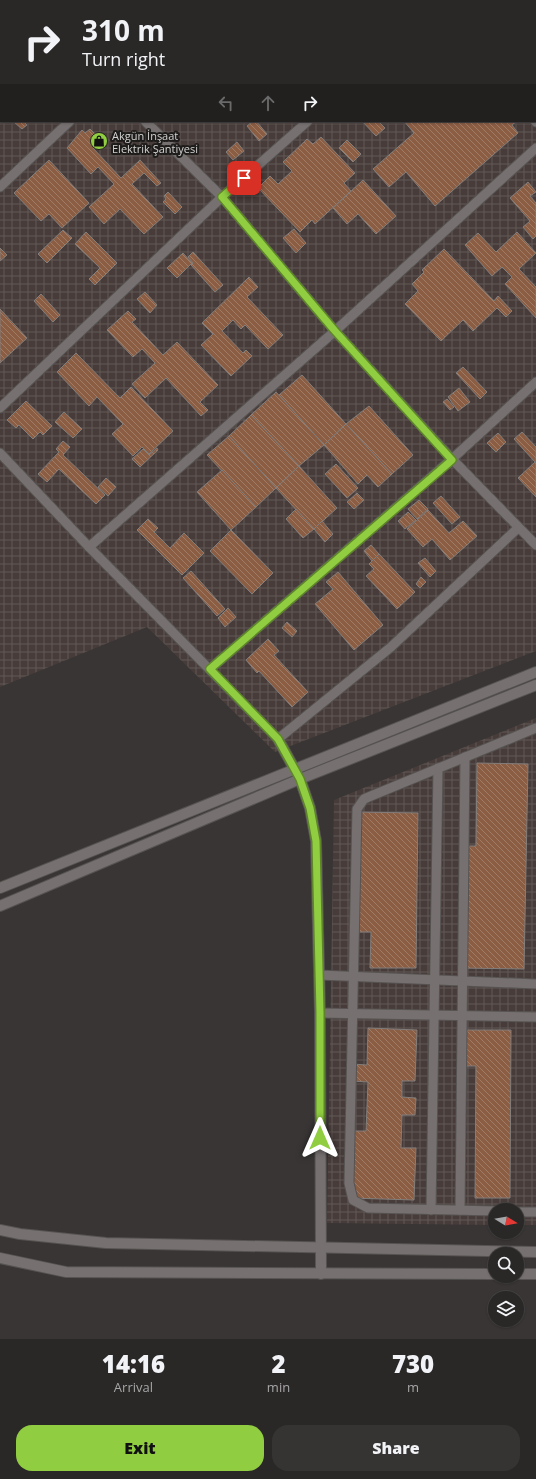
<!DOCTYPE html>
<meta charset="utf-8">
<style>
body{margin:0;font-family:"Open Sans",sans-serif;background:#363433;color:#f1f3f6;height:100vh;display:flex;flex-direction:column;font-size:15px;white-space:nowrap}
*{box-sizing:border-box;margin:0}
p{font-size:13px;color:#a5a6a7}
.icon{flex:none;width:22px;height:22px;fill:none;stroke:currentColor;stroke-width:2;stroke-linecap:round;stroke-linejoin:round}
.map{position:relative;height:1339px;overflow:hidden}
.details{display:flex;flex-direction:column;background:#2a2827;flex:1}
.details>*{flex:none}
.guide{position:absolute;left:0px;top:0px;width:536px;height:122px;box-shadow:0 1px 3px #0004,0 0 0 1px #464444;background:#2a2827;color:#f1f3f6;overflow:hidden}
.needle{width:26px;rotate:101deg}
.tools{position:absolute;left:488px;top:1203px;display:grid;gap:8px}
.tools a{display:grid;place-items:center;width:36px;height:36px;border-radius:50%;background:#2a2827;box-shadow:0 1px 3px #0004,0 0 0 1px #464444;font-size:20px}
.pin{position:absolute;display:grid;place-items:center;width:34px;height:34px;color:#fff;margin:-17px;border-radius:8px;box-shadow:0 2px 6px #0006}
.me{position:absolute;width:44px;margin:-22px;rotate:0deg;stroke-linejoin:round;filter:drop-shadow(0 0 3px #0008)}
.turn{display:flex;align-items:center;gap:14px;height:84px;padding:0 16px;font-size:18px}
.turn .icon{width:52px;height:52px;stroke-width:2.5}
.turn b{display:block;font-size:28px;line-height:34px}
.lanes{display:flex;align-items:center;height:38px;padding:0 16px;background:#0003;justify-content:center;gap:20px;direction:ltr}
.lanes .off{opacity:.35}
.eta{display:flex;justify-content:space-evenly;align-items:center;height:68px;text-align:center}
.eta b{font-size:24px;font-weight:800;line-height:28px}
.action{display:flex;gap:8px;margin-top:auto;padding:8px 16px}
.action a{flex:1;height:46px;border-radius:16px;background:#90cd41;color:#111;font-size:16px;font-weight:800;line-height:46px;text-align:center}
.action a+a{background:#363433;color:#f1f3f6}
.map>svg:first-child{display:block}
.industrial{fill:url(#industrial-grid);fill-rule:evenodd}
.building{fill:url(#building-back-hatch);stroke:#827e7c}
.lines{fill:none;stroke-linecap:round;stroke-linejoin:round}
.street-casing{stroke:#565352;stroke-width:11}
.secondary-casing{stroke:#565352;stroke-width:12}
.street{stroke:#767170;stroke-width:9}
.secondary{stroke:#767170;stroke-width:10}
.route-casing{stroke:#5e852a;stroke-width:10}
.route{stroke:#90cd41;stroke-width:7}
.labels{text-anchor:middle;dominant-baseline:central;stroke-width:4;stroke-linejoin:round;paint-order:stroke}
.poi-label{font-size:11px;fill:#d4d2d1;stroke:#1e1d1c;text-anchor:start}
</style>
<div class="map">
<svg width="536" height="1339" viewBox="0 0 536 1339">
<defs>
<pattern id="industrial-grid" width="8" height="8" patternUnits="userSpaceOnUse"><rect width="8" height="8" fill="#473c3a"/><path d="M0 4h8M4 0v8" fill="none" stroke="#615755"/></pattern>
<pattern id="building-back-hatch" width="6" height="6" patternUnits="userSpaceOnUse"><rect width="6" height="6" fill="#8b5d43"/><path d="M-1 5l2 2M0 0l6 6M5-1l2 2" fill="none" stroke="#a07b66"/></pattern>
</defs>
<rect width="100%" height="100%" fill="#383534"/>
<g class="industrial">
<path d="M0,0H536V651L275,752L147,627L0,687ZM1,1H535V121H1Z"/>
<path d="M536,718V1225H517V1210H495V1225L327,1223L334,800Z"/>
</g>
<g class="building">
<path d="M80,0H161L162,1H79Z"/>
<path d="M1,38V61L0,60Z"/>
<path d="M535,55L536,56V99L535,98Z"/>
<path d="M15,121H23L27,125L22,129L14,122Z"/>
<path d="M253,121H256L267,134L259,141L247,126Z"/>
<path d="M362,121H378L385,128L376,136Z"/>
<path d="M404,121H517L512,125L518,133L435,206L406,172L389,187L373,169L414,133Z"/>
<path d="M90,129L101,140L93,148L121,178L140,160L161,183L157,186L144,173L132,184L163,217L144,234L120,209L104,224L89,207L114,184L98,167L91,174L67,148L82,130L85,133Z"/>
<path d="M321,137L355,173L344,183L351,191L315,224L312,220L300,232L258,188L270,176L278,184L292,171L283,162L307,139L313,144Z"/>
<path d="M347,140L361,154L353,162L339,148Z"/>
<path d="M237,142L244,151L233,160L226,152Z"/>
<path d="M49,160L89,203L62,228L49,214L41,221L14,193Z"/>
<path d="M363,180L396,216L376,234L358,214L347,224L333,208Z"/>
<path d="M528,182L536,192L530,196L536,203V236L533,239L523,227L530,221L510,198Z"/>
<path d="M168,192L182,207L175,214L163,202L166,199L164,196Z"/>
<path d="M294,229L306,243L296,253L283,238Z"/>
<path d="M63,230L72,238L47,263L38,254Z"/>
<path d="M86,232L117,263L95,285L89,279L100,268L75,244Z"/>
<path d="M517,232L536,253L519,269L536,287V318L505,284L512,277L502,267L492,276L465,245L478,233L496,252Z"/>
<path d="M0,248L7,255L0,261Z"/>
<path d="M444,249L494,301L498,296L512,311L506,317L497,308L473,331L463,320L441,341L405,304L418,291L412,284L424,272L422,270Z"/>
<path d="M193,252L223,285L215,292L191,265L193,263L188,257Z"/>
<path d="M183,253L192,263L177,278L167,268Z"/>
<path d="M249,277L258,287L247,297L283,335L268,349L245,325L241,329L233,320L222,331L243,353L246,350L252,356L231,376L201,345L213,334L202,323Z"/>
<path d="M145,292L157,305L150,313L137,299Z"/>
<path d="M41,294L60,315L53,322L34,301Z"/>
<path d="M0,309L27,338L0,363Z"/>
<path d="M128,311L136,319L132,322L163,355L177,342L218,385L200,402L208,410L201,416L166,378L145,398L132,384L155,363L142,349L133,357L107,330Z"/>
<path d="M76,353L120,398L131,387L173,431L149,454L142,447L133,456L112,434L123,424L97,397L89,406L57,372Z"/>
<path d="M463,367L487,392L480,399L456,373Z"/>
<path d="M302,375L346,424L324,445L279,395Z"/>
<path d="M459,388L470,402L458,411L448,397Z"/>
<path d="M276,392L324,445L299,466L251,415Z"/>
<path d="M447,399L454,407L450,410L443,402Z"/>
<path d="M26,401L52,426L43,435L40,432L33,439L19,425L16,428L7,420Z"/>
<path d="M369,406L413,455L392,474L346,424Z"/>
<path d="M64,412L82,429L73,438L55,422Z"/>
<path d="M251,415L299,466L276,488L229,436Z"/>
<path d="M346,424L392,474L378,487L367,475L358,484L324,445Z"/>
<path d="M522,432L536,447V497L518,478L535,462L514,439Z"/>
<path d="M498,433L506,442L496,452L487,443Z"/>
<path d="M229,436L276,488L256,507L207,455Z"/>
<path d="M63,441L70,447L63,455L105,495L96,504L59,469L47,482L38,474L59,452L56,449Z"/>
<path d="M157,448L158,450L140,467L132,459L143,449L149,455Z"/>
<path d="M336,464L358,488L347,498L325,474Z"/>
<path d="M299,466L337,508L314,529L276,488Z"/>
<path d="M222,470L256,507L231,530L197,492Z"/>
<path d="M106,478L116,487L108,496L98,487Z"/>
<path d="M357,493L364,500L354,509L347,502Z"/>
<path d="M441,496L460,517L452,524L433,503Z"/>
<path d="M419,500L428,509L417,519L408,509Z"/>
<path d="M296,509L314,529L303,538L286,519Z"/>
<path d="M428,510L449,533L463,521L477,536L450,560L432,539L423,547L407,529Z"/>
<path d="M408,512L416,520L405,529L398,521Z"/>
<path d="M148,519L158,528L154,532L170,548L184,533L204,553L182,575L137,530Z"/>
<path d="M322,521L333,534L325,542L314,529Z"/>
<path d="M231,530L273,573L252,594L210,551Z"/>
<path d="M371,545L379,554L372,561L364,551Z"/>
<path d="M379,554L415,592L397,609L366,576L374,569L369,564Z"/>
<path d="M425,558L436,571L430,577L418,563Z"/>
<path d="M191,571L225,609L217,616L183,578Z"/>
<path d="M338,572L383,625L354,650L315,604L333,589L326,582Z"/>
<path d="M421,577L426,582L420,588L416,584Z"/>
<path d="M228,608L236,617L225,627L218,618Z"/>
<path d="M287,622L297,631L292,637L282,628Z"/>
<path d="M268,639L279,651L274,655L308,692L292,707L259,671L257,673L246,660Z"/>
<path d="M477,763L528,764L524,969L461,968L463,846H476Z"/>
<path d="M353,812L418,813L416,968H370L371,932H352Z"/>
<path d="M368,1028L417,1030L415,1081H402V1097L416,1098L415,1115H402L401,1148H416L414,1200L350,1198L352,1131H366L368,1082L352,1081V1064L367,1065Z"/>
<path d="M459,1030H511L510,1198H475L476,1066H459Z"/>
</g>
<g class="lines">
<g class="street-casing">
<g id="street">
<path d="M33,0L34,1"/>
<path d="M429,0V1"/>
<path d="M203,1L204,0"/>
<path d="M445,1L446,0"/>
<path d="M145,121L222,197L335,331L452,459L536,545"/>
<path d="M535,121L536,122"/>
<path d="M0,187L70,121"/>
<path d="M0,408L222,197L308,121"/>
<path d="M0,453L89,547L278,739L391,647L518,528"/>
<path d="M89,547L335,331L536,148"/>
<path d="M210,669L452,459L536,382"/>
<path d="M319,975L536,984"/>
<path d="M320,1013L536,1017"/>
<path d="M431,1210L438,768"/>
<path d="M460,1210L465,757"/>
<path d="M495,1211L368,1208L353,1200L349,1183L357,809L364,799L371,796L536,728"/>
<path d="M517,1212H536"/>
</g>
</g>
<g class="secondary-casing">
<g id="secondary">
<path d="M278,739L300,779L310,808L316,841L320,1013L321,1274"/>
<path d="M0,888L536,672"/>
<path d="M0,906L300,779L536,685"/>
<path d="M0,1230L20,1234L106,1243L536,1252"/>
<path d="M0,1258L66,1272L495,1274"/>
<path d="M517,1274H536"/>
</g>
</g>
<use href="#street" class="street"/>
<use href="#secondary" class="secondary"/>
</g>
<g class="lines">
<g class="route-casing">
<path id="route" d="M244,178L222,197L335,331L452,460L210,669L278,739L300,779L310,808L316,841L320,1013V1138"/>
</g>
<use href="#route" class="route"/>
</g>
<defs>
<g id="shop-disc" transform="scale(0.9)"><circle r="9.5" fill="#90cd41" stroke="#1e1d1c"/><path d="M-5-2.5h2.3a2.7 3.5 0 0 1 5.4 0H5L5.5 6h-11ZM-1.5-2.5h3a1.5 2.3 0 0 0-3 0Z" fill="#111"/></g>
</defs>
<g fill-rule="evenodd">
<use href="#shop-disc" x="99" y="141"/>
</g>
<g class="labels">
<g class="poi-label">
<text x="112" y="135">Akgün İnşaat<tspan x="112" dy="13">Elektrik Şantiyesi</tspan></text>
</g>
</g>
</svg>
<div class="tools">
<a><svg class="needle" viewBox="-14 -14 28 28"><path d="M0-13l5 13h-10z" fill="#e53935"/><path d="M0 13l5-13h-10z" fill="#a5a6a7"/></svg></a>
<a><svg class="icon" aria-label="search" viewBox="0 0 24 24"><circle cx="10" cy="10" r="6"/><path d="M15 15l6 6"/></svg></a>
<a><svg class="icon" aria-label="layers" viewBox="0 0 24 24"><path d="M12 4l9 5-9 5-9-5zM3 14l9 5 9-5"/></svg></a>
</div>
<div class="pin" style="left:244px;top:178px;background:#d93025"><svg class="icon" aria-label="arrive" viewBox="0 0 24 24"><path d="M6 21V4h12l-3 4 3 4H6"/></svg></div>
<svg class="me" style="left:320px;top:1138px" viewBox="-20 -20 40 40"><path d="M0-17L14 15 0 8-14 15z" fill="#90cd41" stroke="#fff" stroke-width="4"/></svg>
<div class="guide">
<div class="turn"><svg class="icon" aria-label="right" viewBox="0 0 24 24"><path d="M7 20v-9h11M14 6l5 5-5 5"/></svg><div><b>310 m</b>Turn right</div></div>
<div class="lanes"><svg class="icon off" aria-label="left" viewBox="0 0 24 24"><path d="M17 20v-9H6M10 6l-5 5 5 5"/></svg><svg class="icon off" aria-label="ahead" viewBox="0 0 24 24"><path d="M12 20V5M6 11l6-6 6 6"/></svg><svg class="icon" aria-label="right" viewBox="0 0 24 24"><path d="M7 20v-9h11M14 6l5 5-5 5"/></svg></div>
</div>
</div>
<section class="details">
<div class="eta">
<div><b>14:16</b><p>Arrival</p></div>
<div><b>2</b><p>min</p></div>
<div><b>730</b><p>m</p></div>
</div>
<div class="action"><a>Exit</a><a>Share</a></div>
</section>
